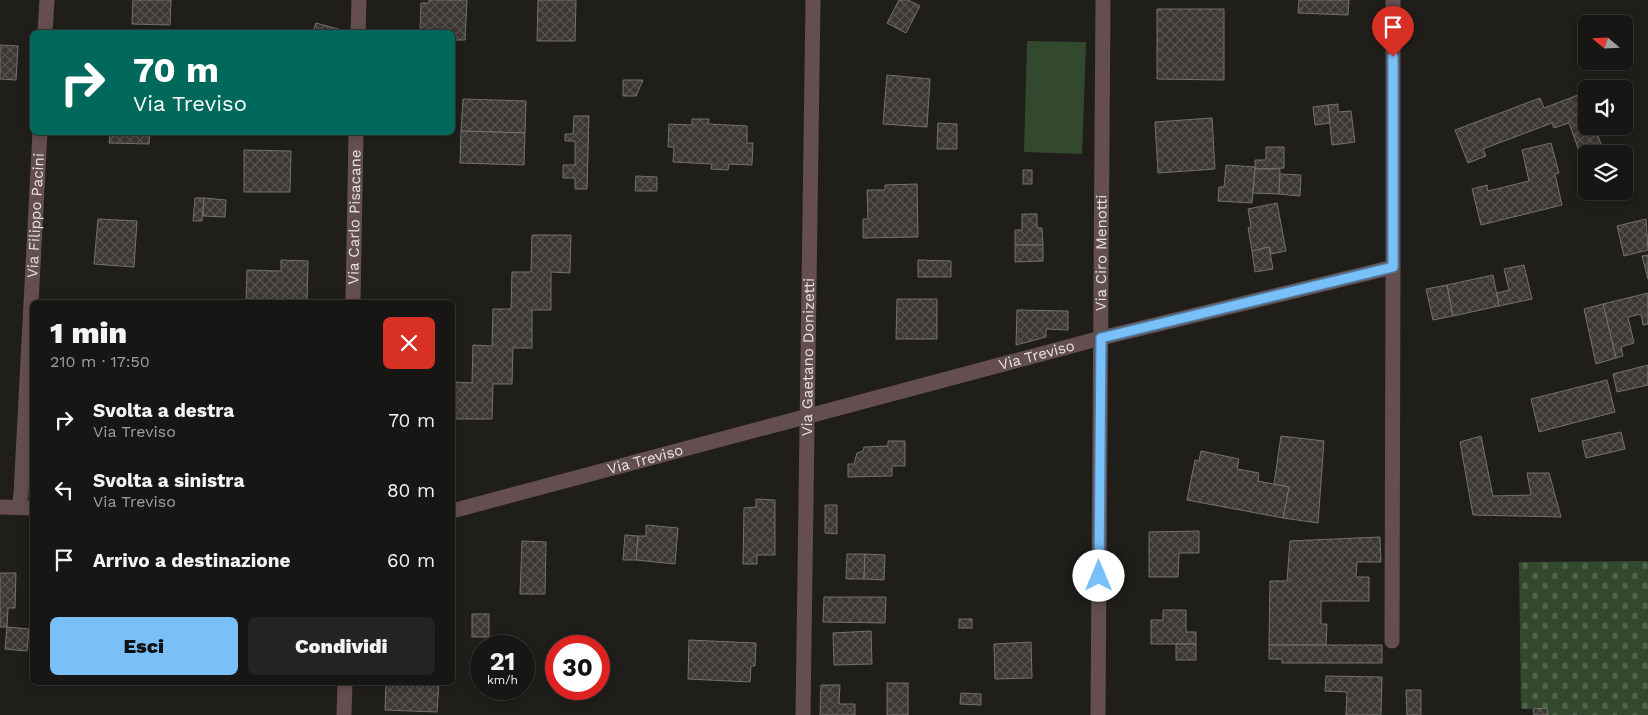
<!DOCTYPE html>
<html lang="it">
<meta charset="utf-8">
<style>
body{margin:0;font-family:"Work Sans",sans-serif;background:#252322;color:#f1f3f6;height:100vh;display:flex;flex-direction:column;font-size:19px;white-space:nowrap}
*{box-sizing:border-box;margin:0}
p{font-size:16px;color:#9f9fa0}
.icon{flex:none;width:28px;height:28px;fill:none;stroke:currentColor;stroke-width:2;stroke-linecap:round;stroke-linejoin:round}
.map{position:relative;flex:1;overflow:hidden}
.details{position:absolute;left:30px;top:300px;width:425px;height:385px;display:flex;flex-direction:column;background:#181614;border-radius:8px;box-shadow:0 2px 8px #0003,0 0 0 1px #363534}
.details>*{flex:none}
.guide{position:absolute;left:30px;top:30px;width:425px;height:105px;border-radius:8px;box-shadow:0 2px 8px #0003,0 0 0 1px #363534;background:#00695c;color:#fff;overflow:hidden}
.needle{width:32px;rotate:289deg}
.fabs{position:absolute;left:1578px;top:15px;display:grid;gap:10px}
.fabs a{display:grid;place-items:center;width:55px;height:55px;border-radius:8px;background:#181614;box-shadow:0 2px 8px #0003,0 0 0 1px #363534;font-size:25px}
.speed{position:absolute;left:470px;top:635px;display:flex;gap:10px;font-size:25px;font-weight:700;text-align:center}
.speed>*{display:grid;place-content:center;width:65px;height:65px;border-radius:50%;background:#181614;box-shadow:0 2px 8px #0003,0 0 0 1px #363534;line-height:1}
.speed small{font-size:12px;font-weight:400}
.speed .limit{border:8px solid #d22;background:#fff;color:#111}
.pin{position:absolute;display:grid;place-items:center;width:42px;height:42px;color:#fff;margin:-51px -21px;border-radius:50% 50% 50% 0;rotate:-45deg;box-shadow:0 0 5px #0007}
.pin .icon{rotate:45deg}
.me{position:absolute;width:55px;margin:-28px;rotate:0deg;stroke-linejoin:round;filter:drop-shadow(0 0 4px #0008)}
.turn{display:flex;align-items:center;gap:18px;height:105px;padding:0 20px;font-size:22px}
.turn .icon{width:65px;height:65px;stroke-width:2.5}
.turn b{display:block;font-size:35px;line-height:42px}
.round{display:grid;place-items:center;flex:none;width:52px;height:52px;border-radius:8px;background:#252322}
.overview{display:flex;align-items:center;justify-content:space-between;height:85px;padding:0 20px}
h1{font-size:30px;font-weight:800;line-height:38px}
.button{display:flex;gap:10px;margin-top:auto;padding:10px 20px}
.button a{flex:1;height:58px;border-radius:8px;background:#79bff8;color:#111;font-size:20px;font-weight:800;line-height:58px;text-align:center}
.button a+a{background:#252322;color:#f1f3f6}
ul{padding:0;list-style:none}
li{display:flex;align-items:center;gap:15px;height:70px;padding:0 20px}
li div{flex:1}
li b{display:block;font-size:19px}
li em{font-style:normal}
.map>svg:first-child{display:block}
.cemetery{fill:url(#cemetery-stones)}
.green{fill:#33492e}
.building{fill:url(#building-cross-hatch);stroke:#74706d}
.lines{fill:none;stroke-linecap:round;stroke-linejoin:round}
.minor{stroke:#644e4f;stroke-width:15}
.route-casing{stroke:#4f7ca1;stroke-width:12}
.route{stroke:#79bff8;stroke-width:9}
.labels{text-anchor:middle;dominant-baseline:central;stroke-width:5;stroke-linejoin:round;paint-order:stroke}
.street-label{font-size:15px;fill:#e4e4e1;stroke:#201e1b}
</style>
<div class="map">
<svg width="1648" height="715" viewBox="0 0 1648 715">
<defs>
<pattern id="cemetery-stones" width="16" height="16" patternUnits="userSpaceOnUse" patternTransform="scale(1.25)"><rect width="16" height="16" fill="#33492e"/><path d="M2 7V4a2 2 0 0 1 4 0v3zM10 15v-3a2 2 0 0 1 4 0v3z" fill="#50634c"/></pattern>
<pattern id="building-cross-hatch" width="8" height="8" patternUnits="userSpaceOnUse" patternTransform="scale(1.25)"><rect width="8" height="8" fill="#3a3734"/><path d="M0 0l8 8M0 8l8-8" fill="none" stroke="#565451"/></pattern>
</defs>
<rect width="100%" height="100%" fill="#201e1b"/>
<path class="cemetery" d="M1648,561V715H1548L1547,708L1521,709L1519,562Z"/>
<path class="green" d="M1027,41L1086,42L1082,154L1024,152Z"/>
<g class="building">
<path d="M133,0H171L170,25L132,24Z"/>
<path d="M429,0H467L465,40H452V32H420L421,3H429Z"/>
<path d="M538,0H576L575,41H537Z"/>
<path d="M899,0H908L920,6L906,33L887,23Z"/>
<path d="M1299,0H1349L1348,15L1298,13Z"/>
<path d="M1157,9H1224V80L1157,79Z"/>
<path d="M316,23L338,29L337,32H313Z"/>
<path d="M0,45L18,46L16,80L0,79Z"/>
<path d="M887,75L930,79L927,127L883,124Z"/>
<path d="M623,80H643L636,96H623Z"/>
<path d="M1578,95L1582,104L1586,103V126H1594L1605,154H1586V170L1569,123L1554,128L1552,123L1483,149L1486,156L1468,163L1455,130L1540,98L1544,108Z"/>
<path d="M463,99L526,101L525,133L461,131Z"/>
<path d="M1338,104V112L1351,111L1355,142L1332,145L1328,105Z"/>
<path d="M1328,105L1330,123L1315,125L1313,107Z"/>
<path d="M574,116H589L587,189H575V178H563V165H575V141H565V134H573Z"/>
<path d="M1212,118L1215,169L1158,173L1155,122Z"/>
<path d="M692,119H709L708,124L747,126V143H753L752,165L729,164L728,170L711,169L712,164L673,162L674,147H668L669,124L692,125Z"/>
<path d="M938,123L957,124V149H937Z"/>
<path d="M461,131L525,133L524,165L460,163Z"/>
<path d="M110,132H150L149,144L109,143Z"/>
<path d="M1551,143L1559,173L1555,174L1562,205L1481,225L1472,189L1487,185L1488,191L1529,181L1522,150Z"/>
<path d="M1266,147H1284V168L1255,169V160H1266Z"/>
<path d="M244,150L291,151L290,192H244Z"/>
<path d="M1226,165L1255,167L1252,203L1218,201L1219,187H1224Z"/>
<path d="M1255,169H1280L1279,194L1253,193Z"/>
<rect x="1023" y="170" width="9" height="14"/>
<path d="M1280,174L1301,175L1300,196L1279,194Z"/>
<path d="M636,176L657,177V191H635Z"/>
<path d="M917,184L918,237L863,238V219H868L867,190H885V185Z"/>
<path d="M195,198H204L202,221H193Z"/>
<path d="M204,198L226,200L225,217L203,216Z"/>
<path d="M1277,203L1286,251L1271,254L1269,247L1252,251L1248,228L1251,227L1248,209Z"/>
<path d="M1022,214H1037V228H1042L1043,245H1015V230H1022Z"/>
<path d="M98,219L137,221L134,267L94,264Z"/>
<path d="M1646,219L1648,250L1624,256L1617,226Z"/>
<path d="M532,235H571L570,273L551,272V310H532V348H513L512,384H493L492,419H454V382L472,383L473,345L492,346L493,309H511L512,272H531Z"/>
<path d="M1015,245H1043V261L1015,262Z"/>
<path d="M1269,247L1273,269L1255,272L1252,251Z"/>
<path d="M1648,255V279L1642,256Z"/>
<path d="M281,260L308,261L307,302H246L247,270L281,271Z"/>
<path d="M918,260L951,261V277H918Z"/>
<path d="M1524,265L1532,299L1499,306L1497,293L1509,290L1504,269Z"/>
<path d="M1493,275L1499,306L1453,316L1447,285Z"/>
<path d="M1447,285L1453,316L1433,320L1426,289Z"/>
<path d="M1648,293V324L1643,325L1641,314L1628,317L1634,343L1621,347L1623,356L1616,358L1603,304Z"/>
<path d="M897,299H937V339H896Z"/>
<path d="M1603,304L1616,358L1596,364L1584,309Z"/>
<path d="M1017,310L1068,311V330L1046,329V337L1016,345Z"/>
<path d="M1648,365V385L1617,392L1613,374Z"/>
<path d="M1607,380L1615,412L1539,432L1531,399Z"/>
<path d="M1621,432L1625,449L1586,458L1582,441Z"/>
<path d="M1281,436L1324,441L1318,523L1283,518L1289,487L1274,484Z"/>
<path d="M1481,436L1493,496L1531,495L1527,473H1549L1561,517L1473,515L1460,442Z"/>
<path d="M888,441H905V466H892V476L848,477V464H854L857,453L863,451L864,447L888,446Z"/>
<path d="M1201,451L1239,459L1237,469L1259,473L1258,481L1289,487L1283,518L1187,500L1195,460L1199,461Z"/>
<path d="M756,499L775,500V555H757V564H743L744,508L756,507Z"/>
<path d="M825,505H837V534L825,533Z"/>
<path d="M646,525L678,528L675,564L636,560L638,536H646Z"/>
<path d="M1199,531V553H1179L1178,577H1149V532Z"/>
<path d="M625,535L638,536L636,560H623Z"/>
<path d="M1380,537L1381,562H1357L1356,577H1369V601H1321V624H1327L1326,645H1269L1270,581H1287L1290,541Z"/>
<path d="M522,541L546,542L545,594H520Z"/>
<path d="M847,554H865L864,579H846Z"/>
<path d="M865,554L885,555L884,580L864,579Z"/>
<path d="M0,573H16L15,608H8L7,627H0Z"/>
<path d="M824,597H886L885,623L823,622Z"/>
<path d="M1163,610H1186V632H1196V644H1151V620H1163Z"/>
<rect x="472" y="614" width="17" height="23"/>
<rect x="959" y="619" width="13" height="9"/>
<path d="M7,627L29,629L27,651L5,649Z"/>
<path d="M871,631L872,664L834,665L833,633Z"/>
<path d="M689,640L756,643L755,666H751L750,682L688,679Z"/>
<path d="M1031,642L1032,678L995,679L994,644Z"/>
<rect x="1176" y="644" width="20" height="16"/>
<path d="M1269,645H1382V663H1282V659H1269Z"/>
<path d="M1326,676L1382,677L1381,715H1346L1347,692L1325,691Z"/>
<path d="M386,682H439L437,712L385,710Z"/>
<rect x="887" y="683" width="21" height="32"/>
<path d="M821,685H840L839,704H855V715H820Z"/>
<path d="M1406,690H1421V715H1407Z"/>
<path d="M961,693L981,694V705L960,704Z"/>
<path d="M1547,708L1548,715H1534L1533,709Z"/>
</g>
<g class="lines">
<g class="minor">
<path d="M45,32L47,0"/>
<path d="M358,32L359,0"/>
<path id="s1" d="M353,302L356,132"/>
<path d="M0,507L32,508"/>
<path id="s2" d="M19,507L21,494L40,132"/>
<path id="s3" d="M452,511L1101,338L1393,267V0"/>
<path d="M1392,641L1393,267"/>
<path d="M344,715L345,682"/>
<path id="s4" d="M803,715L813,0"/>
<path id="s5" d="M1098,715L1103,0"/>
</g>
</g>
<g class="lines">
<g class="route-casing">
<path id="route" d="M1099,576L1101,338L1393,267V57"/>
</g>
<use href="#route" class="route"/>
</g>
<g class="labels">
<g class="street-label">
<text stroke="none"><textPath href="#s2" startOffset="292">Via Filippo Pacini</textPath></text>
<text stroke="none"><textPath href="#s1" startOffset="85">Via Carlo Pisacane</textPath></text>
<text stroke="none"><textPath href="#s5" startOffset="462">Via Ciro Menotti</textPath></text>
<text stroke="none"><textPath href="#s3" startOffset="605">Via Treviso</textPath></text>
<text stroke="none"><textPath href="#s4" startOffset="358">Via Gaetano Donizetti</textPath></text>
<text stroke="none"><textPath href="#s3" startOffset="200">Via Treviso</textPath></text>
</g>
</g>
</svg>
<div class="fabs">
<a><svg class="needle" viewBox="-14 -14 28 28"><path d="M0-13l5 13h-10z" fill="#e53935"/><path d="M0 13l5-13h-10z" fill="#9f9fa0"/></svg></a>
<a><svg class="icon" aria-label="sound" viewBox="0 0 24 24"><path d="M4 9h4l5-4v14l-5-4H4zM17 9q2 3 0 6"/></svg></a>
<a><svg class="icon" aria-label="layers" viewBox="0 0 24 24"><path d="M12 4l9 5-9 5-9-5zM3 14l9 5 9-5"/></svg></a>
</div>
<div class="speed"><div>21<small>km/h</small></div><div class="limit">30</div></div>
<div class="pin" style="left:1393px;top:57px;background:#d93025"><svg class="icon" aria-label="arrive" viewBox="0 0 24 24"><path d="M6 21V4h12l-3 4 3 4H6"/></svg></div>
<svg class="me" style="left:1099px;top:576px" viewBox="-20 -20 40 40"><circle r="19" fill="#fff"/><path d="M0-13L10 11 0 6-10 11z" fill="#79bff8"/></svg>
<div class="guide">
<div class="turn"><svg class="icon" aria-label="right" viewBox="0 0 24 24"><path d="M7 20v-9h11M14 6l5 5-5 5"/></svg><div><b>70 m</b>Via Treviso</div></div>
</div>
<section class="details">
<div class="overview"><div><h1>1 min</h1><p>210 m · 17:50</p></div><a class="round" style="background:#d93025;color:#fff"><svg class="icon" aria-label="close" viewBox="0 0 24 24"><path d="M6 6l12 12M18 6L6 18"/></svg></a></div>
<ul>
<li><svg class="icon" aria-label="right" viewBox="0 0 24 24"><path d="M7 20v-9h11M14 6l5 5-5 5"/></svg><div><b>Svolta a destra</b><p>Via Treviso</p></div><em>70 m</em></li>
<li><svg class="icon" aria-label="left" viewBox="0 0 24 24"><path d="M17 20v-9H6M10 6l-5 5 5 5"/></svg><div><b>Svolta a sinistra</b><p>Via Treviso</p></div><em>80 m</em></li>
<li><svg class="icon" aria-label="arrive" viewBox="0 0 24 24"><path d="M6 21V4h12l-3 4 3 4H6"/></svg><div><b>Arrivo a destinazione</b></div><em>60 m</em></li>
</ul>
<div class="button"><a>Esci</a><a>Condividi</a></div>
</section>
</div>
